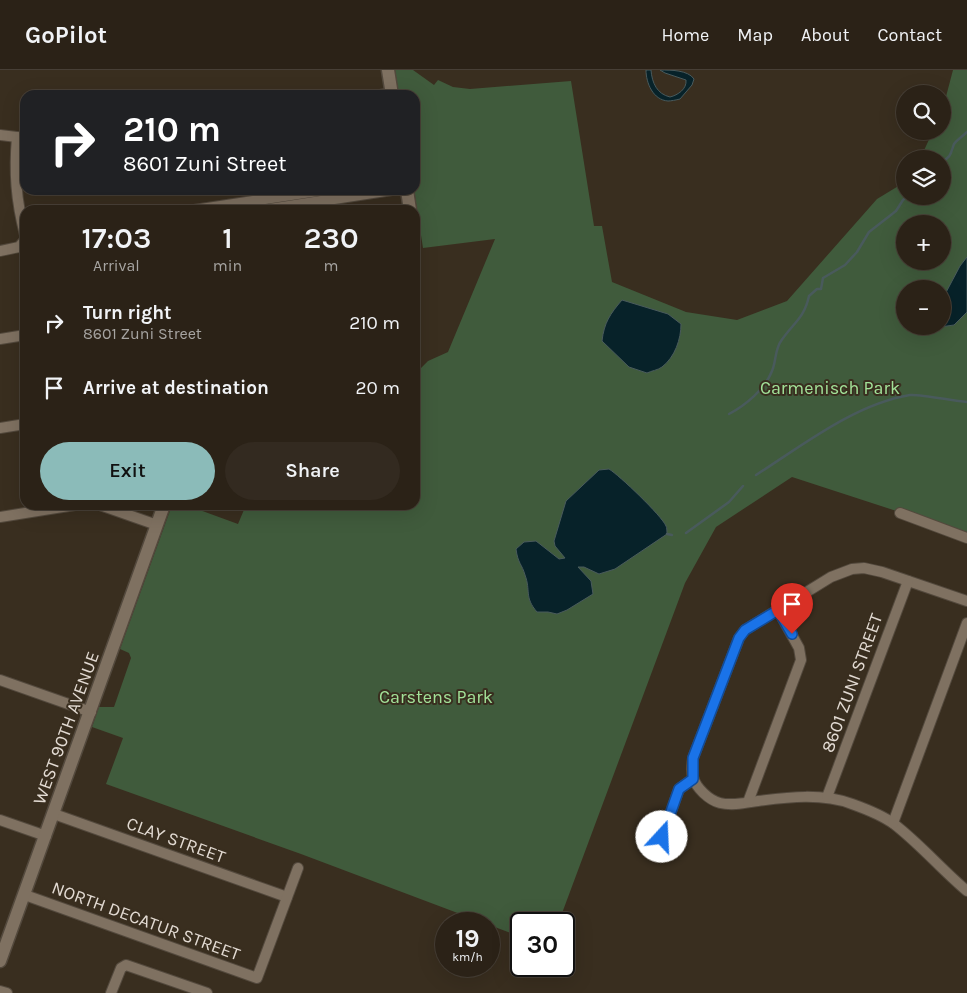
<!DOCTYPE html>
<meta charset="utf-8">
<style>
body{margin:0;font-family:Karla,sans-serif;background:#332a20;color:#f1f3f6;height:100vh;display:flex;flex-direction:column;font-size:19px;white-space:nowrap}
*{box-sizing:border-box;margin:0}
p{font-size:16px;color:#a6a4a1}
.icon{flex:none;width:28px;height:28px;fill:none;stroke:currentColor;stroke-width:2;stroke-linecap:round;stroke-linejoin:round}
.map{position:relative;flex:1;overflow:hidden}
.side{position:absolute;left:20px;top:135px;width:400px;height:305px;display:flex;flex-direction:column;background:#2b2217;border-radius:15px;box-shadow:0 5px 20px #0002,0 0 0 1px #473f36}
.side>*{flex:none}
.hud{position:absolute;left:20px;top:20px;width:400px;height:105px;border-radius:15px;box-shadow:0 5px 20px #0002,0 0 0 1px #473f36;background:#202124;color:#fff;overflow:hidden}
.fabs{position:absolute;left:896px;top:15px;display:grid;gap:10px}
.fabs a{display:grid;place-items:center;width:55px;height:55px;border-radius:50%;background:#2b2217;box-shadow:0 5px 20px #0002,0 0 0 1px #473f36;font-size:25px}
.speed{position:absolute;left:435px;top:842px;display:flex;gap:10px;font-size:25px;font-weight:700;text-align:center}
.speed>*{display:grid;place-content:center;width:65px;height:65px;border-radius:50%;background:#2b2217;box-shadow:0 5px 20px #0002,0 0 0 1px #473f36;line-height:1}
.speed small{font-size:12px;font-weight:400}
.speed .limit{border:2px solid #111;border-radius:8px;background:#fff;color:#111}
.pin{position:absolute;display:grid;place-items:center;width:42px;height:42px;color:#fff;margin:-51px -21px;border-radius:50% 50% 50% 0;rotate:-45deg;box-shadow:0 0 5px #0007}
.pin .icon{rotate:45deg}
.me{position:absolute;width:55px;margin:-28px;rotate:20deg;stroke-linejoin:round;filter:drop-shadow(0 0 4px #0008)}
.turn{display:flex;align-items:center;gap:18px;height:105px;padding:0 20px;font-size:22px}
.turn .icon{width:65px;height:65px;stroke-width:2.5}
.turn b{display:block;font-size:35px;line-height:42px}
.eta{display:flex;justify-content:space-evenly;align-items:center;height:85px;text-align:center}
.eta b{font-size:30px;font-weight:600;line-height:35px}
.cta{display:flex;gap:10px;margin-top:auto;padding:10px 20px}
.cta a{flex:1;height:58px;border-radius:30px;background:#8bbbb9;color:#111;font-size:20px;font-weight:600;line-height:58px;text-align:center}
.cta a+a{background:#332a20;color:#f1f3f6}
ul{padding:0;list-style:none}
li{display:flex;align-items:center;gap:15px;height:65px;padding:0 20px}
li div{flex:1}
li b{display:block;font-size:19px}
li em{font-style:normal}
header{display:flex;align-items:center;gap:30px;box-sizing:border-box;height:70px;padding:0 25px;background:#2b2217;border-bottom:1px solid #473f36}
header strong{font-size:24px}
nav{display:flex;gap:28px;margin-inline-start:auto;font-size:18px}
.map>svg:first-child{display:block}
.green{fill:#405b3c;fill-rule:evenodd}
.water{fill:#072229;stroke:#495a5c}
.lines{fill:none;stroke-linecap:round;stroke-linejoin:round}
.stream{stroke:#495a5c;stroke-width:2.5}
.minor-casing{stroke:#53493d;stroke-width:12}
.tertiary-casing{stroke:#53493d;stroke-width:15}
.minor{stroke:#7f7161;stroke-width:10}
.tertiary{stroke:#7f7161;stroke-width:12}
.route-casing{stroke:#114b97;stroke-width:12}
.route{stroke:#1a73e8;stroke-width:9}
.labels{text-anchor:middle;dominant-baseline:central;stroke-width:4;stroke-linejoin:round;paint-order:stroke}
.park-label{font-size:18px;fill:#a2e198;stroke:#392e1f}
.street-label{font-size:18px;fill:#e3dbd3;stroke:#392e1f}
</style>
<header>
<strong>GoPilot</strong>
<nav><a>Home</a><a>Map</a><a>About</a><a>Contact</a></nav>
</header>
<div class="map">
<svg width="967" height="923" viewBox="0 0 967 923">
<rect width="100%" height="100%" fill="#392e1f"/>
<path class="green" d="M395,0H413L434,15L438,10L453,17L470,19L571,11L594,156H602L612,212L686,242L737,250L787,231L877,129L905,112V126H942V89H920L933,61H942L943,38L953,0H967V464L792,407L716,457L685,513L558,854H521V867L301,784L106,714L123,668L92,657L99,637H114L131,588L129,583L120,579L172,435H186L238,454L246,435H415V304L428,291L448,282L495,169L423,178L414,120L415,25H399ZM905,154H942V191H905ZM905,219H942V256H905Z"/>
<g class="water">
<path d="M646,0H651C652,13 657,24 670,27C678,25 687,19 686,10L665,3L660,0C671,0 688,0 694,9L692,15L680,29C676,30 671,31 668,31C653,30 646,13 646,0Z"/>
<path d="M967,187V242L954,255L940,257L939,256H942L943,228L960,196Z"/>
<path d="M622,230L668,244L681,254C681,269 675,287 662,297C658,300 651,301 647,303L629,297L602,271C604,253 610,244 622,230Z"/>
<path d="M609,399C619,405 662,446 666,456C667,457 667,463 667,464L615,499L599,504L584,497H578L591,511L593,524L567,540L557,544L548,542H537C524,527 531,521 525,505C522,494 518,494 516,479L524,472L536,471L559,489L565,488L555,476L554,471L566,431L599,400Z"/>
</g>
<g class="lines">
<g class="stream">
<path d="M942,91C951,88 951,82 954,74C957,70 963,66 967,62"/>
<path d="M729,344C746,335 765,319 772,301C776,292 775,279 781,271C793,253 804,249 809,226L817,219H821L823,208L845,195L857,182L869,162L896,141L903,130L908,126"/>
<path d="M756,405C803,375 855,334 910,325C921,324 953,331 967,332"/>
<path d="M686,463L729,432L743,416"/>
<path d="M667,464L672,465"/>
</g>
<g class="minor-casing">
<g id="minor">
<path d="M380,25L392,23"/>
<path d="M0,65L25,68"/>
<path d="M17,67C14,102 16,130 25,165"/>
<path d="M194,140L324,120"/>
<path d="M263,140L392,120"/>
<path d="M0,181L19,177L25,170"/>
<path d="M0,269L25,265"/>
<path d="M0,358L25,354"/>
<path d="M100,435L157,455"/>
<path d="M900,443L967,468"/>
<path d="M0,447L75,435"/>
<path d="M967,531L882,502L864,498L852,499L831,507L745,560L739,568L693,688C692,694 691,702 693,707C696,718 709,730 720,733C732,736 745,733 758,731C789,727 822,723 852,734C866,739 882,745 894,754C920,774 942,800 967,821"/>
<path d="M0,610L91,642"/>
<path d="M827,727L908,511"/>
<path d="M748,732L801,590L799,578L778,540"/>
<path d="M54,744L287,827"/>
<path d="M0,750L46,766"/>
<path d="M893,753L967,553"/>
<path d="M662,767L679,719L693,709"/>
<path d="M25,825L257,908L298,798"/>
<path d="M0,921L7,923"/>
<path d="M111,923L121,898L126,895L207,923"/>
</g>
</g>
<g class="tertiary-casing">
<g id="tertiary">
<path d="M388,0L392,25"/>
<path d="M407,120L410,140"/>
<path d="M0,891L164,435"/>
</g>
</g>
<use href="#minor" class="minor"/>
<use href="#tertiary" class="tertiary"/>
</g>
<g class="lines">
<g class="route-casing">
<path id="route" d="M662,767L679,719L693,709V688L739,568L745,560L778,540L792,564"/>
</g>
<use href="#route" class="route"/>
</g>
<g class="labels">
<g class="park-label">
<text x="830" y="318">Carmenisch Park</text>
<text x="436" y="627">Carstens Park</text>
</g>
<g class="street-label">
<text transform="translate(852 613) rotate(-70)">8601 ZUNI STREET</text>
<text transform="translate(66 658) rotate(-70)">WEST 90TH AVENUE</text>
<text transform="translate(176 770) rotate(20)">CLAY STREET</text>
<text transform="translate(146 851) rotate(20)">NORTH DECATUR STREET</text>
</g>
</g>
</svg>
<div class="fabs">
<a><svg class="icon" aria-label="search" viewBox="0 0 24 24"><circle cx="10" cy="10" r="6"/><path d="M15 15l6 6"/></svg></a>
<a><svg class="icon" aria-label="layers" viewBox="0 0 24 24"><path d="M12 4l9 5-9 5-9-5zM3 14l9 5 9-5"/></svg></a>
<a>+</a>
<a>−</a>
</div>
<div class="speed"><div>19<small>km/h</small></div><div class="limit">30</div></div>
<div class="pin" style="left:792px;top:564px;background:#d93025"><svg class="icon" aria-label="arrive" viewBox="0 0 24 24"><path d="M6 21V4h12l-3 4 3 4H6"/></svg></div>
<svg class="me" style="left:662px;top:767px" viewBox="-20 -20 40 40"><circle r="19" fill="#fff"/><path d="M0-13L10 11 0 6-10 11z" fill="#1a73e8"/></svg>
<div class="hud">
<div class="turn"><svg class="icon" aria-label="right" viewBox="0 0 24 24"><path d="M7 20v-9h11M14 6l5 5-5 5"/></svg><div><b>210 m</b>8601 Zuni Street</div></div>
</div>
<section class="side">
<div class="eta">
<div><b>17:03</b><p>Arrival</p></div>
<div><b>1</b><p>min</p></div>
<div><b>230</b><p>m</p></div>
</div>
<ul>
<li><svg class="icon" aria-label="right" viewBox="0 0 24 24"><path d="M7 20v-9h11M14 6l5 5-5 5"/></svg><div><b>Turn right</b><p>8601 Zuni Street</p></div><em>210 m</em></li>
<li><svg class="icon" aria-label="arrive" viewBox="0 0 24 24"><path d="M6 21V4h12l-3 4 3 4H6"/></svg><div><b>Arrive at destination</b></div><em>20 m</em></li>
</ul>
<div class="cta"><a>Exit</a><a>Share</a></div>
</section>
</div>
